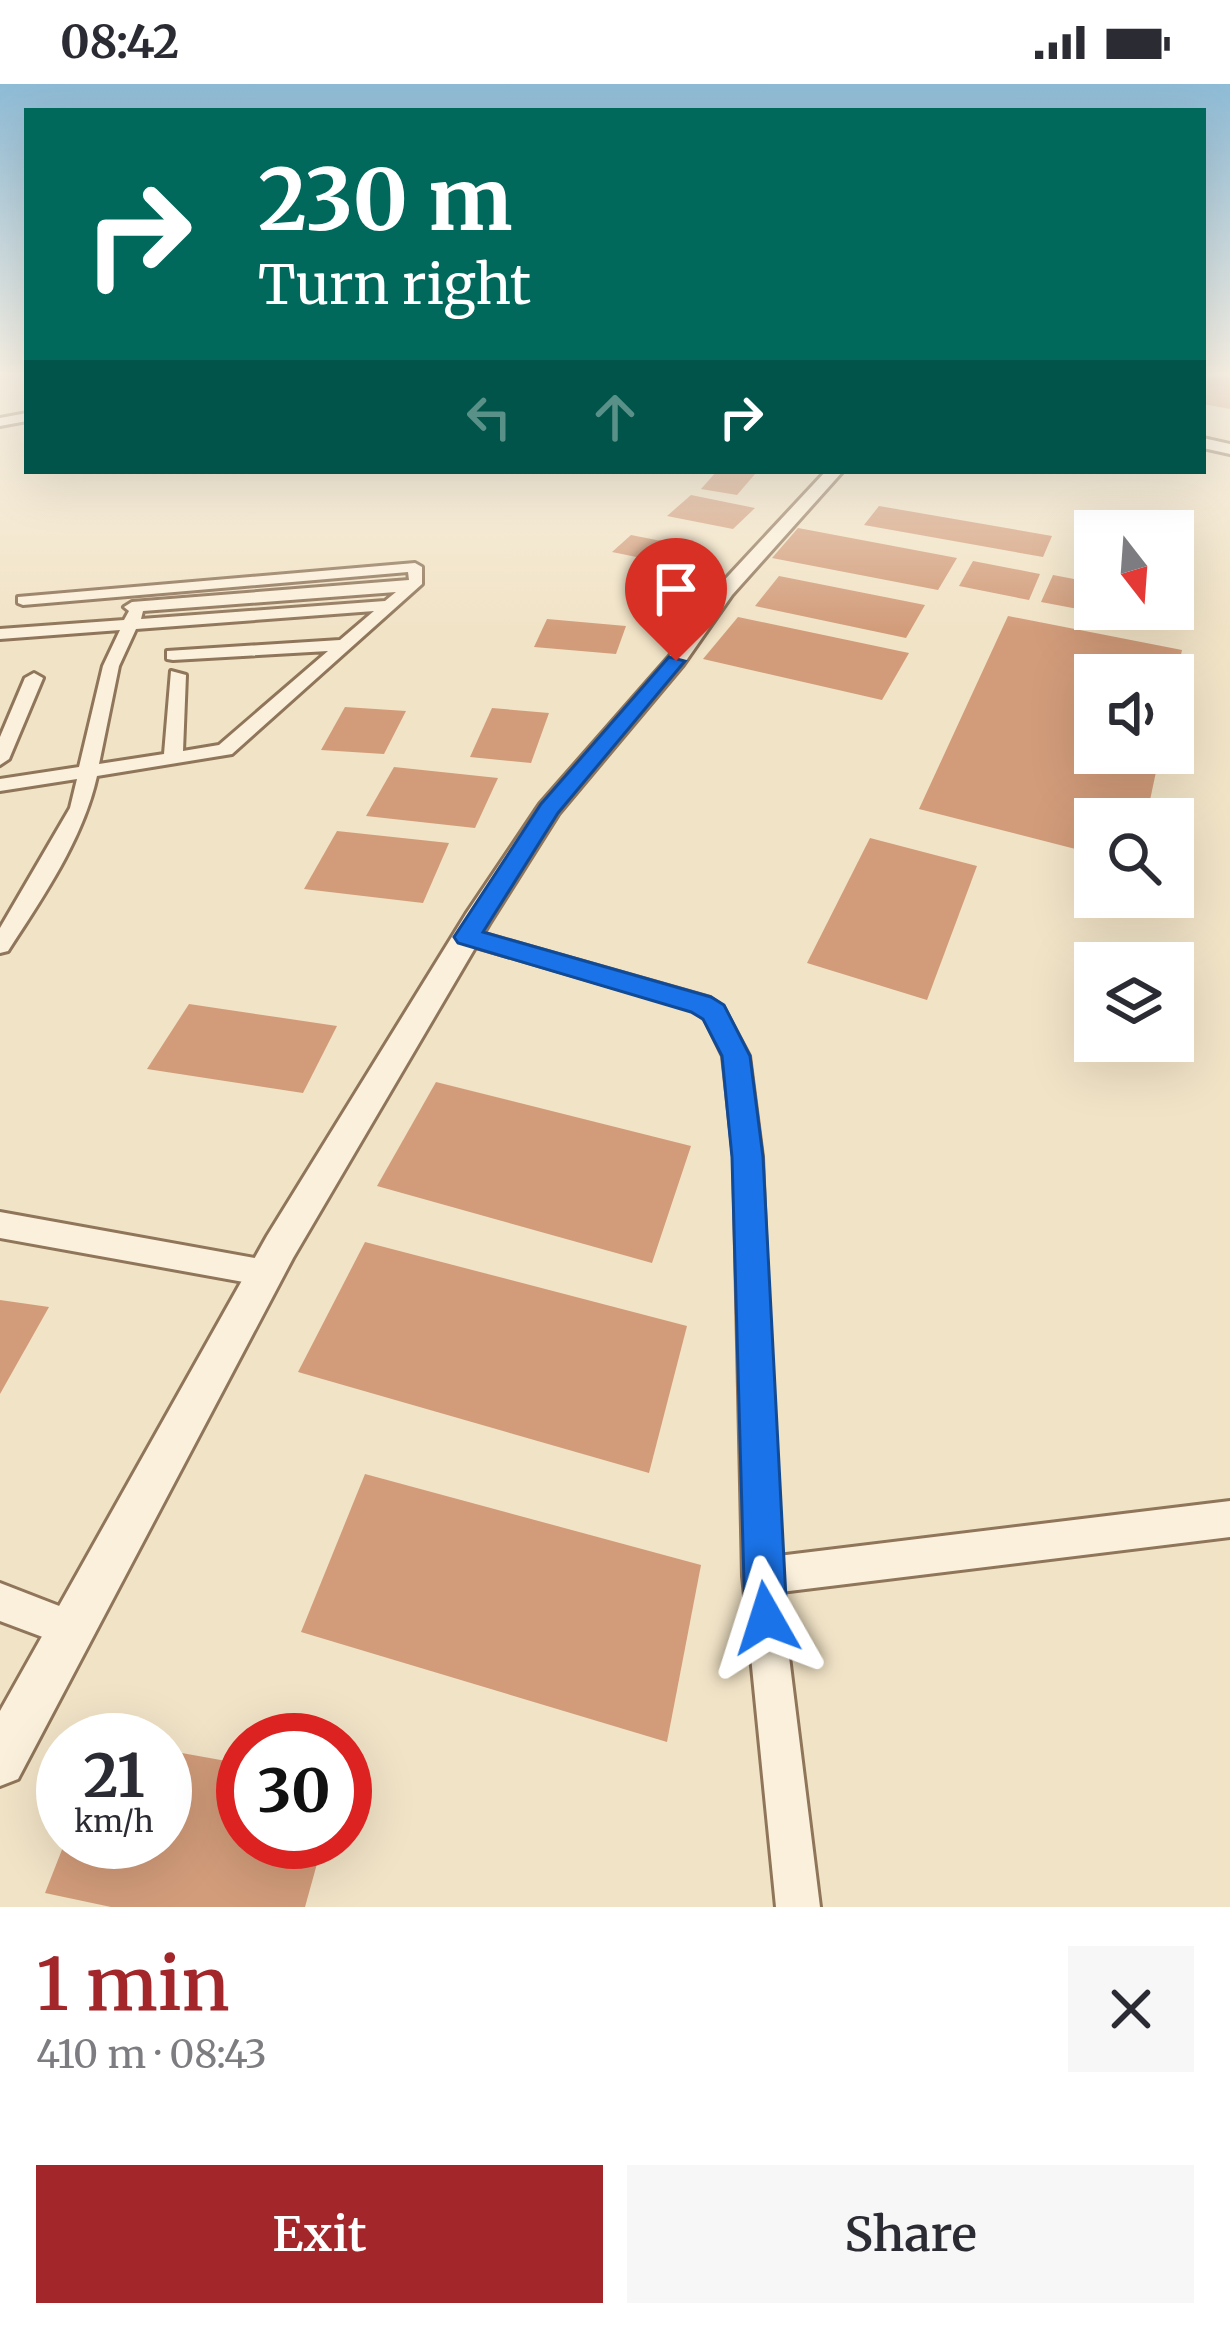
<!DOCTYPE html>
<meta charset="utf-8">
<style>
body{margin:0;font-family:Merriweather,serif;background:#f7f7f7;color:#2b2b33;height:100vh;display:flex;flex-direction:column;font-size:45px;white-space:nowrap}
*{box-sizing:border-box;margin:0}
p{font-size:39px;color:#7c7c81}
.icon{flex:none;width:66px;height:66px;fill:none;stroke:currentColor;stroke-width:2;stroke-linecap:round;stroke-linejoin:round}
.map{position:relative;height:1823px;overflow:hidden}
.sheet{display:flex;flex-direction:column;background:#fff;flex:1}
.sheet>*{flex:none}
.banner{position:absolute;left:24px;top:24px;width:1182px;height:366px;border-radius:0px;box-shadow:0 12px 48px #0002;background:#00695c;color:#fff;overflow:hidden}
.needle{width:78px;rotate:163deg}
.buttons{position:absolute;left:1074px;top:426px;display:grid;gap:24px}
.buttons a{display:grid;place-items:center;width:120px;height:120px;border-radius:0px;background:#fff;box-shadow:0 12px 48px #0002;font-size:60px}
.speed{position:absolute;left:36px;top:1629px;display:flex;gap:24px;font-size:60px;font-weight:700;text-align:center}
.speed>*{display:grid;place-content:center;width:156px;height:156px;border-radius:50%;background:#fff;box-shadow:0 12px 48px #0002;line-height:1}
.speed small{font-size:30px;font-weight:400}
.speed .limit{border:18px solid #d22;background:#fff;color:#111}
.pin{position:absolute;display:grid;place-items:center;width:102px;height:102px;color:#fff;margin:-123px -51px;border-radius:50% 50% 50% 0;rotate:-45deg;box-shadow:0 0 12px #0007}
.pin .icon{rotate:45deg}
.me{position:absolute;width:132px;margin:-66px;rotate:354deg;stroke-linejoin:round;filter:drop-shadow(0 0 9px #0008)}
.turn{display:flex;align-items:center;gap:42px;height:252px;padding:0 36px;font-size:54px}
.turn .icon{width:156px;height:156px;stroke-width:2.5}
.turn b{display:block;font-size:84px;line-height:102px}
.lanes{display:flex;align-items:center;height:114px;padding:0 36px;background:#0003;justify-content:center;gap:60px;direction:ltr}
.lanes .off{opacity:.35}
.round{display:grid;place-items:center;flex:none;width:126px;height:126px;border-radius:0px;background:#f7f7f7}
.overview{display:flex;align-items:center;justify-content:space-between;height:204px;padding:0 36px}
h1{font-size:72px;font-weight:600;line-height:90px;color:#a2262a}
.cta{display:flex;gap:24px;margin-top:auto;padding:24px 36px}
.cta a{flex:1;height:138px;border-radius:0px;background:#a2262a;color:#fff;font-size:48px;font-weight:600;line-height:138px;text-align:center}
.cta a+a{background:#f7f7f7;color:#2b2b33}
.status{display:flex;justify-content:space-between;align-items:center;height:84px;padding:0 60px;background:#fff;direction:ltr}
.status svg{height:33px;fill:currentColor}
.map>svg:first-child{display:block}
.building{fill:#d29c7a}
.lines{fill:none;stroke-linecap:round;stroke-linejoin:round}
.minor-casing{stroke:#8f755a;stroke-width:6}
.tertiary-casing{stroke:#8f755a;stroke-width:6}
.minor{fill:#fbf0db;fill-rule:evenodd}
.tertiary{fill:#fbf0db;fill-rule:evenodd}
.route{fill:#1a73e8;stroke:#114b97;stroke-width:3}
</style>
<div class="status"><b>08:42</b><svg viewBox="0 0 49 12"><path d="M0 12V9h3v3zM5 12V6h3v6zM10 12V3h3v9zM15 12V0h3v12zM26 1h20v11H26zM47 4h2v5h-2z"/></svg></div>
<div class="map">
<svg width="1230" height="1823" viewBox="0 0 1230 1823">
<rect width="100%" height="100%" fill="#f1e3c6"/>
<g class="building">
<path d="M1203,292L1230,294V325L1203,320Z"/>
<path d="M717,387H735L755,390L737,411L701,405Z"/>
<path d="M691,411L755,424L733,445L667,432Z"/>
<path d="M879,422L1052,452L1043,473L864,441Z"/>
<path d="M798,444L957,474L938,506L772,474Z"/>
<path d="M631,451L707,466L690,484L612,468Z"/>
<path d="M973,477L1040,490L1029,516L959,502Z"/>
<path d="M1053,491L1095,499V525H1173V513L1190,516L1184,545L1041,518Z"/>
<path d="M779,492L925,521L906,554L755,522Z"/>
<path d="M1008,532L1182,566L1175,600L1173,591H1095V669H1160L1146,735H1095V770L919,725Z"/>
<path d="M738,533L909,569L882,616L703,575Z"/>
<path d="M547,535L626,542L616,570L534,563Z"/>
<path d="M345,623L406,627L384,670L321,666Z"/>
<path d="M492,624L549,629L531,679L470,673Z"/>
<path d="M394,683L498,694L475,744L366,732Z"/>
<path d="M337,747L449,759L423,819L304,805Z"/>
<path d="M870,754L977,782L927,916L807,879Z"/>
<path d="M189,920L337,942L303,1009L147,985Z"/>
<path d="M436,998L691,1062L652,1179L377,1102Z"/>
<path d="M365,1158L687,1242L649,1389L298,1288Z"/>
<path d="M0,1216L49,1223L0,1310Z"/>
<path d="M365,1390L701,1481L667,1658L301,1548Z"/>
<path d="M165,1666L243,1680V1758H323L305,1823H111L45,1809L65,1758H165Z"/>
</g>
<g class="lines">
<g class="minor-casing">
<g id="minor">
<path d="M415,479L422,483V500L232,670L97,692C83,755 43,813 8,867L0,869V844L70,724L77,695L0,707V695L79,683L103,582L120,546L0,555V545L124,536L129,527L124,523L132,518L409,496L408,488L23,521L18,519V513ZM396,508L385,517L141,535L143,527ZM374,527L340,556L167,567V575L173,576L328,567L219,661L183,667L186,591L171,587L164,670L99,680L119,582L136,545Z"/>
<path d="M34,589L43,594L9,675L0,681V653L25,594Z"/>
<path d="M467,845L710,914L723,923L749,972L762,1073L778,1472L1230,1417V1453L781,1508L820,1823H776L743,1492L734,1073L723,972L705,935L693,926L459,858L456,853L459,848Z"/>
<path d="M0,1128L266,1176L277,1179L281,1189L277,1199L266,1202L0,1154Z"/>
<path d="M0,1499L85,1532L91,1545L85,1558L72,1564L0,1537Z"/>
</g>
</g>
<g class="tertiary-casing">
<g id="tertiary">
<path d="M27,329V337L0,342V334Z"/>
<path d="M1203,354L1230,360V370L1203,364Z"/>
<path d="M826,387H843L732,511L683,581L559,729L489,840L293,1174L18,1695L0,1702V1627L267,1152L466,830L540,720L669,573L718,503Z"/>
</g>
</g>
<use href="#minor" class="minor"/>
<use href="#tertiary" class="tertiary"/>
</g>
<linearGradient id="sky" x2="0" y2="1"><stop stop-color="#8ebbd6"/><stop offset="0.53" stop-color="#f9f2e5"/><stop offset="1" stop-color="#f9f2e5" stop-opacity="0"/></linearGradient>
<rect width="1230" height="547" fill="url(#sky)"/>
<path class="route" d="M669,573L685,577L558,729L483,848L711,913L724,921L750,972L763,1073L787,1534L781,1549L766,1555L751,1549L745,1534L732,1073L722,972L703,935L691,928L458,859L454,853L541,720Z"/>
</svg>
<div class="buttons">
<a><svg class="needle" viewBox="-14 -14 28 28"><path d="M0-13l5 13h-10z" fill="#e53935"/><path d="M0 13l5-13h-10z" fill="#7c7c81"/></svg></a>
<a><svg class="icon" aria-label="sound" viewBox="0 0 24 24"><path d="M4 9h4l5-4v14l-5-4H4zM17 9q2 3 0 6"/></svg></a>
<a><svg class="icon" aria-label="search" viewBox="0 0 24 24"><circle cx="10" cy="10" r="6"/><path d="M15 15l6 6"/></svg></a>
<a><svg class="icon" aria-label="layers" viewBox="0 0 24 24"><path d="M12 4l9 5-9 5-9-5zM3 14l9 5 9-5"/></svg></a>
</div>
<div class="speed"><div>21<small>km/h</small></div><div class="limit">30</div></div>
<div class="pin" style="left:676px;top:577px;background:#d93025"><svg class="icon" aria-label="arrive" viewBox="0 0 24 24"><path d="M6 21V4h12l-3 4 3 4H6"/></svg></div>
<svg class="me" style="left:766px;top:1534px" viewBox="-20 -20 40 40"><path d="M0-17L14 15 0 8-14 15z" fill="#1a73e8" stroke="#fff" stroke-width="4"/></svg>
<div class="banner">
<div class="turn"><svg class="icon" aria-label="right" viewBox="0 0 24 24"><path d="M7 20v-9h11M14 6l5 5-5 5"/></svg><div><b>230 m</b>Turn right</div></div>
<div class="lanes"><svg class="icon off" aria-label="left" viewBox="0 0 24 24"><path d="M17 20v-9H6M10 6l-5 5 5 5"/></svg><svg class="icon off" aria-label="ahead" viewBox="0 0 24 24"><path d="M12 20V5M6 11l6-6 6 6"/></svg><svg class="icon" aria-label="right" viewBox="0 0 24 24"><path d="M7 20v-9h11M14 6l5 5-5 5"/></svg></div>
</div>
</div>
<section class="sheet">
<div class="overview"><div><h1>1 min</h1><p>410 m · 08:43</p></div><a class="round"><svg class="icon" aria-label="close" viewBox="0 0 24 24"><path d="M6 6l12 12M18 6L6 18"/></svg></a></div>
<div class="cta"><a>Exit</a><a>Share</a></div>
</section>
